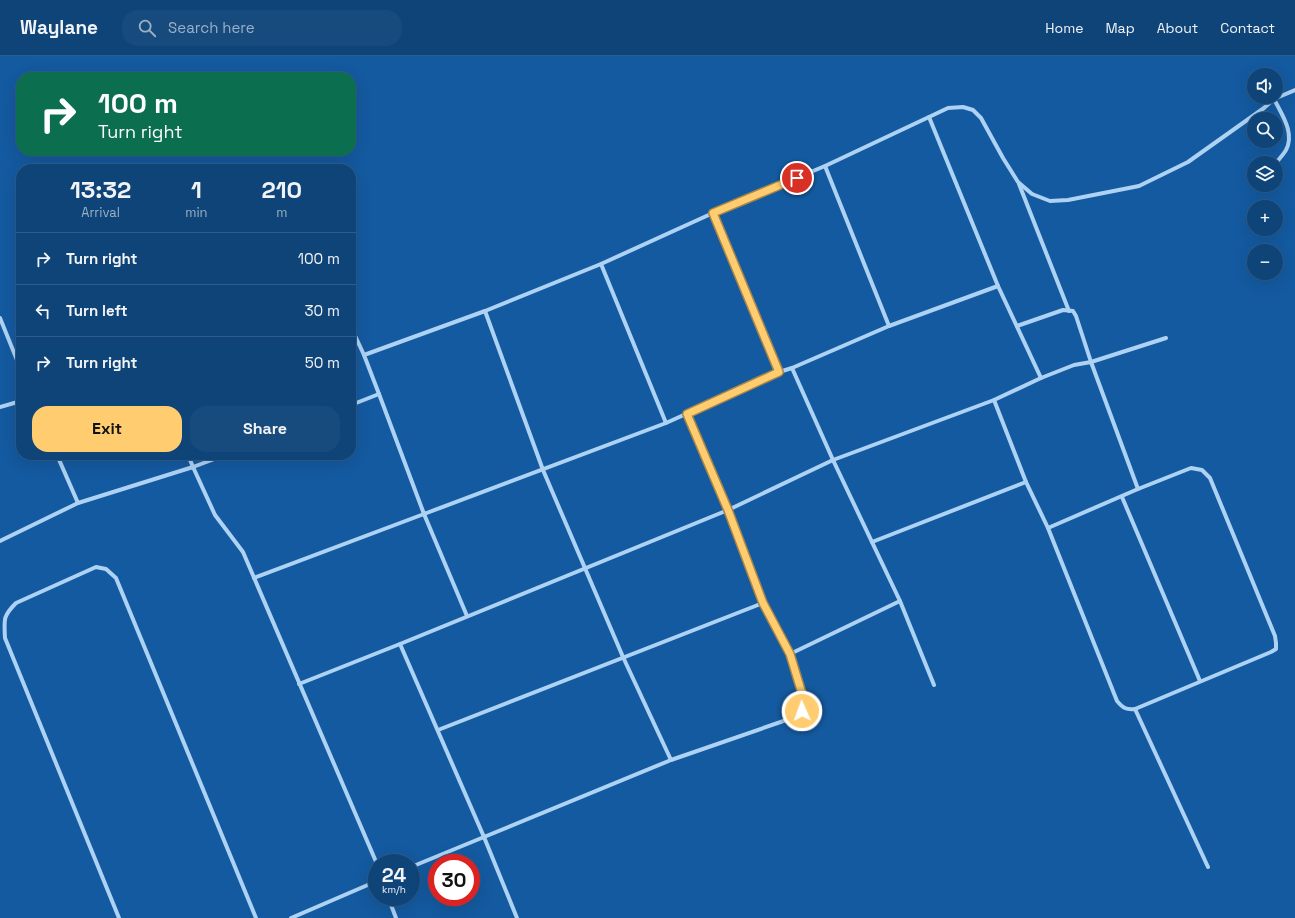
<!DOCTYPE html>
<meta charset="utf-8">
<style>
body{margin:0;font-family:"Space Grotesk",sans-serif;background:#184b7d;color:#f1f3f6;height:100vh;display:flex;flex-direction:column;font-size:15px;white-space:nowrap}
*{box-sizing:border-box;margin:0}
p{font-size:13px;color:#9bb0c6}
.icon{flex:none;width:22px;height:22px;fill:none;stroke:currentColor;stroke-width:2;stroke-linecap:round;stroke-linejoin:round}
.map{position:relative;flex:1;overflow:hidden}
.details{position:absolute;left:16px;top:108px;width:340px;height:296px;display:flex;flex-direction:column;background:#0f4478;border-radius:16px;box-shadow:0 4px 16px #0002,0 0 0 1px #2f5c8a}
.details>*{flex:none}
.hud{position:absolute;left:16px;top:16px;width:340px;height:84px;border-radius:16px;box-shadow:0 4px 16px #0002,0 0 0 1px #2f5c8a;background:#0b6e4f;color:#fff;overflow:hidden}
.controls{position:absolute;left:1247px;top:12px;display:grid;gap:8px}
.controls a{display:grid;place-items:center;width:36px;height:36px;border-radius:50%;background:#0f4478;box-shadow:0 4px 16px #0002,0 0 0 1px #2f5c8a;font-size:20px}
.speed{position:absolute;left:368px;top:798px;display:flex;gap:8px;font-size:20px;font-weight:700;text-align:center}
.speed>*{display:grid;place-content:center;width:52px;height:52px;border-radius:50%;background:#0f4478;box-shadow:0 4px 16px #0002,0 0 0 1px #2f5c8a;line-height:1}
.speed small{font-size:10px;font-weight:400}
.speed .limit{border:6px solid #d22;background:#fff;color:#111}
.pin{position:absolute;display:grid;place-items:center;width:34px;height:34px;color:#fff;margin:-17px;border:2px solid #fff;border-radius:50%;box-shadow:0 1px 4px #0007}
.me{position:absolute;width:44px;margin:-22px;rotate:358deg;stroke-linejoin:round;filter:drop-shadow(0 0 3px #0008)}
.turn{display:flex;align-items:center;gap:14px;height:84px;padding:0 16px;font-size:18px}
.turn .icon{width:52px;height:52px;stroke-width:2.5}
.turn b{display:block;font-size:28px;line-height:34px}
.eta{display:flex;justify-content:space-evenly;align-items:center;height:68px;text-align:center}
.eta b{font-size:24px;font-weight:700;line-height:28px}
.button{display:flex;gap:8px;margin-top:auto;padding:8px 16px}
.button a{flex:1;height:46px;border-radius:16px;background:#ffcc70;color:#111;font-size:16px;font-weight:700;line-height:46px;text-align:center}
.button a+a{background:#184b7d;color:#f1f3f6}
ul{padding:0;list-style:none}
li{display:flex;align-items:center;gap:12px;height:52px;padding:0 16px;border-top:1px solid #2f5c8a}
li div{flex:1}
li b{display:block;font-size:15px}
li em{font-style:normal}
header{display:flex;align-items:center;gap:24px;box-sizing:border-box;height:56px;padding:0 20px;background:#0f4478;border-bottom:1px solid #2f5c8a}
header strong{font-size:19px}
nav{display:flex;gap:22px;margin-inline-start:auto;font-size:14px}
.search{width:280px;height:36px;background:#184b7d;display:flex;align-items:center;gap:10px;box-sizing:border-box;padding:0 14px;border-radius:16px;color:#9bb0c6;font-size:15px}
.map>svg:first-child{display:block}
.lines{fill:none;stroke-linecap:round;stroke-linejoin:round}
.street{stroke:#add2f4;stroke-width:4}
.route-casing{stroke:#a68549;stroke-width:10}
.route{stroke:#ffcc70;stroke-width:7}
</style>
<header>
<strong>Waylane</strong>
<div class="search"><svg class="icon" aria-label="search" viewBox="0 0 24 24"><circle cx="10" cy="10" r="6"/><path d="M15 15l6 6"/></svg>Search here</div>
<nav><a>Home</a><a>Map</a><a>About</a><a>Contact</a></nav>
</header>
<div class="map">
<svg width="1295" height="862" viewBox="0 0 1295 862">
<rect width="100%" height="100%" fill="#145aa0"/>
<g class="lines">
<g class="street">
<path d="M1274,43C1282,59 1295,77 1286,94C1283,99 1279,103 1276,107"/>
<path d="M929,61L948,52L963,51L973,54L981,62L1003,102L1018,126L1032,138L1050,145L1068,144L1139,130L1188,106L1264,52L1274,43L1295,34"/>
<path d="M825,110L889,270"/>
<path d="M1019,128L1069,255"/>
<path d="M713,157L779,316"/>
<path d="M601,208L666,367"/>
<path d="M485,255L543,414L623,601L671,704"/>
<path d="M0,262L21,314"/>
<path d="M1017,270L1063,254L1073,255L1076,260L1091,306L1166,282"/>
<path d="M351,271L364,299"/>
<path d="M792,312L833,404L900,545"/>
<path d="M379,338L424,458L666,367L779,316L792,312L889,270L998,230"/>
<path d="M994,344L1026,426"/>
<path d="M351,349L379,338L364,299L485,255L601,208L713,157L825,110L929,61L998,230L1041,322"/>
<path d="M0,351L21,345"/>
<path d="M57,399L78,447"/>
<path d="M188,399L193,411L225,399"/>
<path d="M1122,441L1200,625"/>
<path d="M1048,472L1138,433"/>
<path d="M0,485L78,447L193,411L215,459L243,496L377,808"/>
<path d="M872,486L1026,426L1048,472L1117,645C1123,652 1126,654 1135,653L1271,596L1276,593V587L1275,580L1210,422L1202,414L1191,412L1138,433L1091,306L1074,309L1041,322L994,344L833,404L728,454L400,588L484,781L671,704L798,660L802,655L804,644L790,598L900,545L934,629"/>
<path d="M254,522L424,458L467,560"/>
<path d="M763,547L790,598"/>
<path d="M299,628L400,588"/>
<path d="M1135,653L1208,811"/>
<path d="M438,674L763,547L728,454L687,358"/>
<path d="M411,811L484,781L517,862"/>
<path d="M388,841L396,862"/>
<path d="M119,862L5,582C4,563 3,560 16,547L96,511L106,513L116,522L256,862"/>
<path d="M291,862L377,825"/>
</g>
</g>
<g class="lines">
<g class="route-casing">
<path id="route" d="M797,122L713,157L779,316L687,358L728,454L763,547L790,598L804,644L802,655"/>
</g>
<use href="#route" class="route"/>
</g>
</svg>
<div class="controls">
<a><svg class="icon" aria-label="sound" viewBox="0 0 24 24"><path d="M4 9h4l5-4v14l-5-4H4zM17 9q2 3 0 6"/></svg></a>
<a><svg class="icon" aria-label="search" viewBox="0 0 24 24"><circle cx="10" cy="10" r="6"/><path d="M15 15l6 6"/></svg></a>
<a><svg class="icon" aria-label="layers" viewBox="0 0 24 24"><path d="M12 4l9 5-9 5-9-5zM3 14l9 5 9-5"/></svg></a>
<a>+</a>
<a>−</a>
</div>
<div class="speed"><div>24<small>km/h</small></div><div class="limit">30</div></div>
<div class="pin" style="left:797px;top:122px;background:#d93025"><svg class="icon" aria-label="arrive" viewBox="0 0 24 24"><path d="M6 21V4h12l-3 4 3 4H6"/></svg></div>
<svg class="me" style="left:802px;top:655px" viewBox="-20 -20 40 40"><circle r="17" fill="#ffcc70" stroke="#fff" stroke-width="3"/><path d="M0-11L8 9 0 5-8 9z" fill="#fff"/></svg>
<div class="hud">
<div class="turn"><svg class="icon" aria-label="right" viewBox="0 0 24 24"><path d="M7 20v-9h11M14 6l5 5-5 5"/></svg><div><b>100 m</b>Turn right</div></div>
</div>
<section class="details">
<div class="eta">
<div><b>13:32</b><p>Arrival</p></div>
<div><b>1</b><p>min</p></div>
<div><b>210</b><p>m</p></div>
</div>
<ul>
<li><svg class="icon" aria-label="right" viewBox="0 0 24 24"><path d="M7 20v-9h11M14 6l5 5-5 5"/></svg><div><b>Turn right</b></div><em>100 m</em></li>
<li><svg class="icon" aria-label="left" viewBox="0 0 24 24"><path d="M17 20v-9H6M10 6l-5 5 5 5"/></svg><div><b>Turn left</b></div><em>30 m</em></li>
<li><svg class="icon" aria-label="right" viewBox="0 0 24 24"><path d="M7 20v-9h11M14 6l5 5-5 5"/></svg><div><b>Turn right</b></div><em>50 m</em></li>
</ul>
<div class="button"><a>Exit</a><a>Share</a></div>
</section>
</div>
